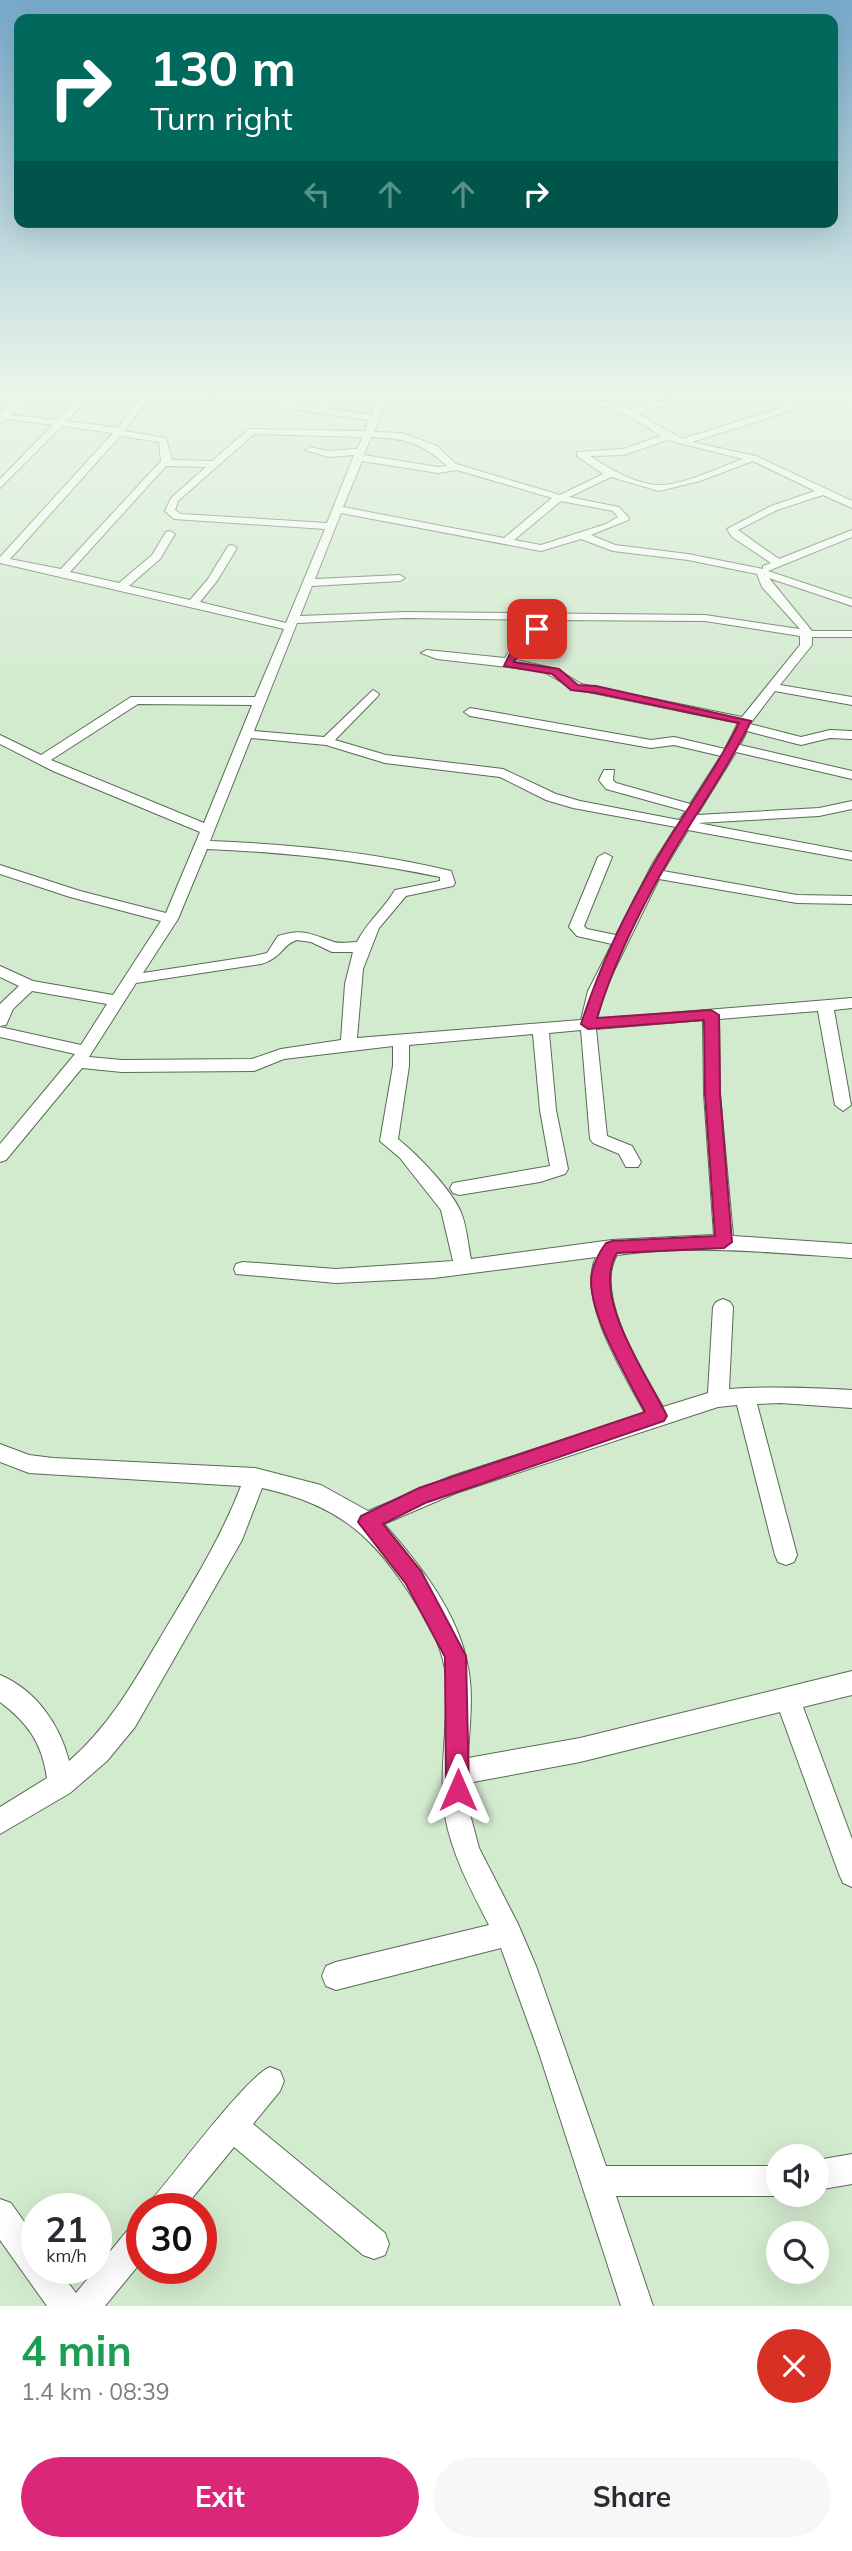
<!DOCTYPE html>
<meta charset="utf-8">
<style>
body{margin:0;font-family:Mulish,sans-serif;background:#f7f7f7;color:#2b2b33;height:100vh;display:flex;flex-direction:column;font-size:26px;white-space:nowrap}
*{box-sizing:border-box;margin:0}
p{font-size:23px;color:#7c7c81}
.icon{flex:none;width:38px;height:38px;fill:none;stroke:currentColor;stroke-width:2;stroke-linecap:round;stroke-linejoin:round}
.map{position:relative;height:2306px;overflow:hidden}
.panel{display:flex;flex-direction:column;background:#fff;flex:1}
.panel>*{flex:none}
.hud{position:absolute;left:14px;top:14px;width:824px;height:214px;border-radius:14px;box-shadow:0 7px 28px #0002;background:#00695c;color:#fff;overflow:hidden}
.controls{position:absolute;left:766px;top:2144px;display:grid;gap:14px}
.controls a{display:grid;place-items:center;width:63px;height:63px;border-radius:50%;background:#fff;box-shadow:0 7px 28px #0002;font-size:35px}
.speed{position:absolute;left:21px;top:2193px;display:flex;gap:14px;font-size:35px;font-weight:700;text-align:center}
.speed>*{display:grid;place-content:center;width:91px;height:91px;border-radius:50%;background:#fff;box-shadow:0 7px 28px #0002;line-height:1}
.speed small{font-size:18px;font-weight:400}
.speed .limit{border:10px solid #d22;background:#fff;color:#111}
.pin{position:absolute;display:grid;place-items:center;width:60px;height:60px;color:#fff;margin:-30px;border-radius:14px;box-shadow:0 4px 10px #0006}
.me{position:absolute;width:77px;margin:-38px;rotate:0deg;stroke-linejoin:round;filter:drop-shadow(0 0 5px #0008)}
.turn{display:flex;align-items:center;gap:24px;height:147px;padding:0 21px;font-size:32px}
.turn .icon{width:91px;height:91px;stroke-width:2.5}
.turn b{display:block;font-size:49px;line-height:60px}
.lanes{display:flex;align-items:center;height:66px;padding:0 21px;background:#0003;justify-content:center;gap:35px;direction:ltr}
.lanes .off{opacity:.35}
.round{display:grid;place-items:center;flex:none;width:74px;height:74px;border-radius:37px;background:#f7f7f7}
.head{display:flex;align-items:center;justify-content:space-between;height:119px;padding:0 21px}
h1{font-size:42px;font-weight:700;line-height:52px;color:#1e9e55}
.primary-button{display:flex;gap:14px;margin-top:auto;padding:14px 21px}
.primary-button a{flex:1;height:80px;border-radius:42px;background:#db2777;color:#fff;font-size:28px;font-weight:700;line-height:80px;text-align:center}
.primary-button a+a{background:#f7f7f7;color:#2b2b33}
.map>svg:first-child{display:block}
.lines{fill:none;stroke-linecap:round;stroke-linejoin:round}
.minor-casing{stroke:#586c54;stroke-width:2}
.minor{fill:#fff;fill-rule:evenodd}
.route{fill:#db2777;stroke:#8e194d;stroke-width:2}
</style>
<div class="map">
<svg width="852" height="2306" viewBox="0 0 852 2306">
<rect width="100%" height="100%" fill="#d2eace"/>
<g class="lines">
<g class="minor-casing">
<g id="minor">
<path d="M26,390H35L11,415L58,420L88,390H96L67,421L118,428L147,390H155L124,431L166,438L172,460L212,461L249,429L365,431L369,420L277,407L274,402L317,407L327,398L331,390H339L334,401L326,408L371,415L382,390H390L374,432L402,433L437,446L456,464L560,495L603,474L577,456V452L623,449L661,436C639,422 619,407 592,404C555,400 457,410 431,390L459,394L595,399L630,409L681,397L661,390L726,398L758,396L788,390L792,393L785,396L796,405V409L692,442L756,456L852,501V508L823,495L777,510L738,530L779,559L852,530V537L768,571L852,599V606L769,578L812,631H852V637H812V645L780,685L852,697V705L775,691L750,724L801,737L830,730L852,731V739L830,738L801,745L747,731L740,745L852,771V779L736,752L697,815L819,808L852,801V809L819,816L698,823L852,852V860L688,830L663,871L797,895L852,896V904L797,903L659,879L604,991L597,1019L852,998V1008L834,1010L851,1105L843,1111L835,1105L818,1011L719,1019L720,1094L733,1236L852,1244V1258C774,1253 695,1244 617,1255C593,1294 643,1372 663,1407L708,1393L713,1307L716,1302L723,1299L730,1302L733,1307L729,1389C769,1386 810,1388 852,1390V1408L780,1403L757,1404L797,1555L794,1562L786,1565L778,1562L775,1555L737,1405L718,1407L456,1493L384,1524C419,1563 459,1614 468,1667C474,1697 469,1728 468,1758L580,1738L852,1671V1695L803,1707L852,1839V1887L843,1883L839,1874L780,1712L580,1762L468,1783L470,1814L479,1848L518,1924L536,1966L606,2166H779V2194H782L779,2196H616L653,2306H621L538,2050L501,1948L336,1990L326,1986L322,1976L326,1966L336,1962L489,1925C471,1890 452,1855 445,1816C438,1771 449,1724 446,1678C444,1651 431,1627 417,1605C376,1538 340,1505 262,1488L242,1540L135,1727L107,1761L70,1793L0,1834V1807L47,1778C42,1743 28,1723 0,1702V1675C36,1690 60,1725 69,1761C113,1723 139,1673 169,1623C196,1578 222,1535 241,1486L29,1473L0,1462V1444L29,1455L53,1458L255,1468L321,1485L368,1511L452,1476L645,1413C625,1376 576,1299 596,1257L434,1278L336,1283L236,1274L234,1269L236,1264L243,1262L336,1269L453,1261L441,1210L400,1158L380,1141L393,1066V1046L284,1059L254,1071L122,1072L82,1068L6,1160L0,1162V1144L75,1054L0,1037V1027L81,1045L107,1004L32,991L13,1009L6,1025L0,1026V1004L19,986L0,977V966L33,981L113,995L161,921L70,897L0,874V865L80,891L166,913L200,832L53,771L0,744V735L41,755L131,697H255L284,629L0,563V557L113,433L62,426L0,488V479L53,425L7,419L0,424V413ZM777,398L787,406L682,439L637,413L692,399L742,403ZM254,434L363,437L357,449L328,451L310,447L305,450L328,457L354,455L327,523L181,514L175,510L178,501ZM120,436L159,442L161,461L61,569L10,559ZM371,437C404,438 423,443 447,466L438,467L364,455ZM667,440L743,459C720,467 684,485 660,485C637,485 608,468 590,456L624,455ZM362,461L438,473L457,470L552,498L504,538L343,507ZM753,461L815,491L771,506L727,529L732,537L771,563L763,566V569L688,554L615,545L591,535L628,520L629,518L619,507L569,497L611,477L659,491L700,481ZM166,466L206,467L171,498L165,511L174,519L325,529L286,623L200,602L217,581L237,548L232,545L228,546L208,579L190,600L129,586L160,559L175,534L170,531L166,532L152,555L119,583L70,572ZM561,501L613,511L618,517L606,524L541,545L514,540ZM341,513L541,551L581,539L613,551L688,560L757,574L762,587L800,629L705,615L405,612L300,616L312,586L400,581L405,578L400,575L315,579ZM405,618L539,620L517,637L505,658L427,650L421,653L437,659L542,671L574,689L738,723L725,749L674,737L651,740L470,708L464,712L470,716L651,748L674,745L721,756L690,804L616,783L613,780L614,770H604L599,780L606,789L686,811L679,820L580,801L556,794L503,769L386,755L335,740L377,697L379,694L373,690L324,737L254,731L297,623ZM550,620L705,621L800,636V645L742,717L581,684L557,669L516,660L526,641L546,626ZM138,704L252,705L204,823L51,760ZM251,738L326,745L385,763L500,777L546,800L573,808L676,827L653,863L616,935L587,929L584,926L612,857L605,853L598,857L569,927L577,936L612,944L588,991L581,1020L357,1038L363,969L379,928L406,896L453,886L455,883L451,871C373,852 291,844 210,841ZM207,849C285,852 363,861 440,877V881L395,890C384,909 367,922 357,942C350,942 340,944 334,942C310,934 304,928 278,936L267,953L254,956L143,973L178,919ZM297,940L311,942L332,952H353L345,984L341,1040L281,1049L252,1059L122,1060L89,1057L136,983L261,964C284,957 281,945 297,940ZM703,1020L704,1094L714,1235L612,1240L471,1259C468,1245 467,1229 462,1215C454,1192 417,1154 398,1139L409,1066V1045L533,1034L540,1110L550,1166L453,1183L450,1188L453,1193L459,1195L540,1182L565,1174L568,1169L556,1110L549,1033L581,1030L590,1139L593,1143L619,1154L626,1167H638L641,1162L632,1146L607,1136L596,1029Z"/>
<path d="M168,390C188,389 213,398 231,396C242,395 248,389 259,390L232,402Z"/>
<path d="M270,2067L280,2071L284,2081L280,2091L253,2124L385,2233L389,2244L385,2255L374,2259L363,2255L234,2147L184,2208H150L154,2197C176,2172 247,2076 270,2067Z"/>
<path d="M852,2154V2184L817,2190V2160Z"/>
<path d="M0,2199L11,2203L37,2240V2268H57L76,2293L131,2226L142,2222V2261L105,2306H47L0,2240Z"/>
</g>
</g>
<use href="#minor" class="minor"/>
</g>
<linearGradient id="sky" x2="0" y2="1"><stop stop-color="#77a9ca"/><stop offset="0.55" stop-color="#ebf6e9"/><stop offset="1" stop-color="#ebf6e9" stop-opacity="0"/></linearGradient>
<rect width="852" height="713" fill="url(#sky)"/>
<path class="route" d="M537,626L542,629L525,641L514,662L559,669L578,685L596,686L751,721C727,771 694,815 667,863C639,912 613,964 597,1018L711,1010L719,1015L720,1094L732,1242L724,1248L617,1253C590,1296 648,1377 667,1416L664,1421L425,1503L383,1524L421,1571L466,1656L469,1790L466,1798L458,1802L450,1798L446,1790L445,1657L406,1584L358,1522L361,1516L419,1488L645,1412C627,1377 593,1322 591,1283C591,1268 598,1254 606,1243L612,1241L715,1236L705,1094L704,1020L588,1029L581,1024C599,968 625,913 655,862C682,815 715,772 739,723L596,693L571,690L552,674L504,666L518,637Z"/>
</svg>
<div class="controls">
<a><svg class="icon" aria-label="sound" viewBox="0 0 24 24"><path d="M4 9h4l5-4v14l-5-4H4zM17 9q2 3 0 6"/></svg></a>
<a><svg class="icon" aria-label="search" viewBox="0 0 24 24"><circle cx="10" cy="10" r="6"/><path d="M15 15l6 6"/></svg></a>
</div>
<div class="speed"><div>21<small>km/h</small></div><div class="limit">30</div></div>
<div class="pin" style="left:537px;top:629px;background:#d93025"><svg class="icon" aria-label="arrive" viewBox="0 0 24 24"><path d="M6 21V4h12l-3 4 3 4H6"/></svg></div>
<svg class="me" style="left:458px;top:1790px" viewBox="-20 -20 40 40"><path d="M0-17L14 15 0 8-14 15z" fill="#db2777" stroke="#fff" stroke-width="4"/></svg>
<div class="hud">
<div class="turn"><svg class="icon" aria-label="right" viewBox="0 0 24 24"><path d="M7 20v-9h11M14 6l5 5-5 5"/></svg><div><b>130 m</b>Turn right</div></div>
<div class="lanes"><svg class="icon off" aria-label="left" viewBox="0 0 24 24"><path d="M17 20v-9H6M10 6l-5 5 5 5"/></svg><svg class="icon off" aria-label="ahead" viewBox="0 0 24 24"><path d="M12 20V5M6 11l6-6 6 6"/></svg><svg class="icon off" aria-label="ahead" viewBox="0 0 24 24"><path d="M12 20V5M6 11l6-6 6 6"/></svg><svg class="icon" aria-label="right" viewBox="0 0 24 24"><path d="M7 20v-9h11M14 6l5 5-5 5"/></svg></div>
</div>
</div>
<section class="panel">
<div class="head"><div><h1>4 min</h1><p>1.4 km · 08:39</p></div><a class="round" style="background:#d93025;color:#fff"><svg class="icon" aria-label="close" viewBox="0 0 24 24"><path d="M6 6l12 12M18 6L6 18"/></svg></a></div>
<div class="primary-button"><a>Exit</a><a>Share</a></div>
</section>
